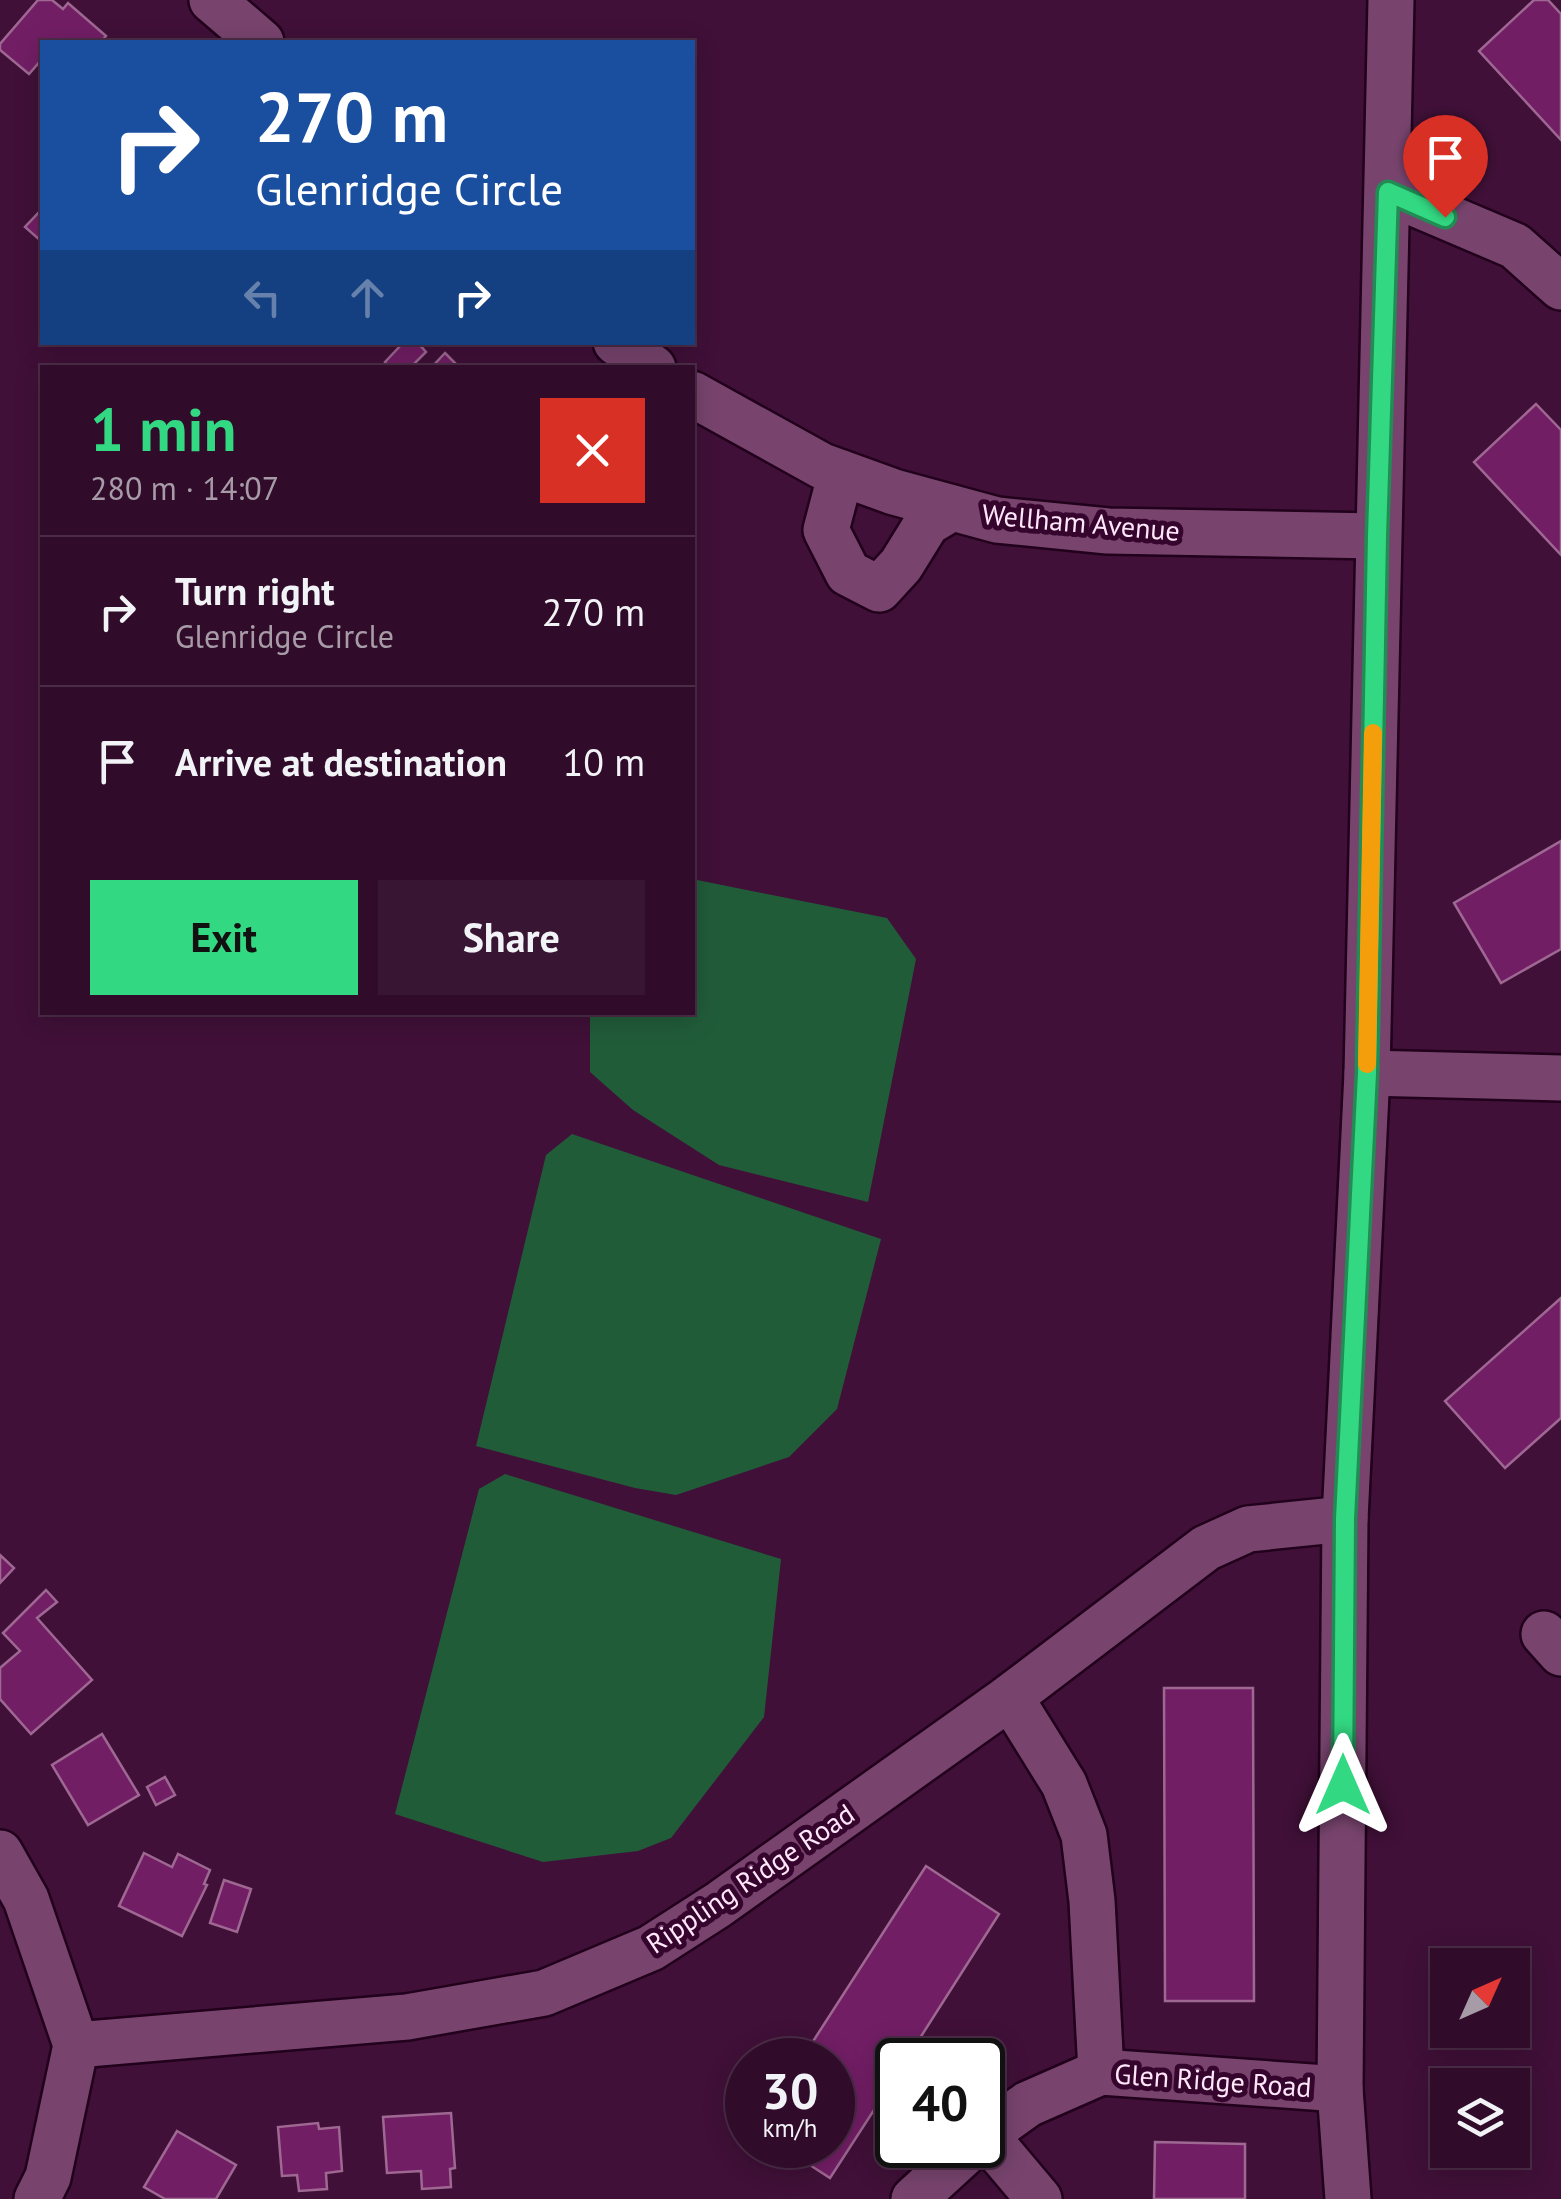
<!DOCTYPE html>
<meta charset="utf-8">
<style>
body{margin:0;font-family:"PT Sans",sans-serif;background:#381532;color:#f1f3f6;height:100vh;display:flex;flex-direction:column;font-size:38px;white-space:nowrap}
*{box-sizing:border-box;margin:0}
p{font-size:32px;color:#a89ba8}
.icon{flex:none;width:55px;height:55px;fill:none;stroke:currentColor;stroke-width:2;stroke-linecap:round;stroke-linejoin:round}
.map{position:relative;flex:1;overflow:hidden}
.drawer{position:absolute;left:40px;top:365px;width:655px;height:650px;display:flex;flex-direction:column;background:#300c2a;border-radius:0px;box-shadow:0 5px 25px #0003,0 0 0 2px #4b2c47}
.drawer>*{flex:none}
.hud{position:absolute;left:40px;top:40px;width:655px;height:305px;border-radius:0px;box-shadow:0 5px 25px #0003,0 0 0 2px #4b2c47;background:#1a4fa0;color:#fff;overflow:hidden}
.needle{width:65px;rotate:45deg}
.fabs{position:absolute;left:1430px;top:1948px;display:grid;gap:20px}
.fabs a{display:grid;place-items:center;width:100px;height:100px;border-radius:0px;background:#300c2a;box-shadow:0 5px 25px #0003,0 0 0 2px #4b2c47;font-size:50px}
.speed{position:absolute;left:725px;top:2038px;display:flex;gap:20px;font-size:50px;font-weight:700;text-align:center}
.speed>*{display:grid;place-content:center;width:130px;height:130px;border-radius:50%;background:#300c2a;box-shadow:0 5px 25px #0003,0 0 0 2px #4b2c47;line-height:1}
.speed small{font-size:25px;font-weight:400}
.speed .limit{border:5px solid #111;border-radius:15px;background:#fff;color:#111}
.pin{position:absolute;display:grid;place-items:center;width:85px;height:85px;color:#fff;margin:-102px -42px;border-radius:50% 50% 50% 0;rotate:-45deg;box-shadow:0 0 10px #0007}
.pin .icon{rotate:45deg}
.me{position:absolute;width:110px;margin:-55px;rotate:0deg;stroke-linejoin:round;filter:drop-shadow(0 0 8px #0008)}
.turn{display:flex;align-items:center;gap:35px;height:210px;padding:0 50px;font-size:45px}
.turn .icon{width:130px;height:130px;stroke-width:2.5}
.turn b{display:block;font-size:70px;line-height:85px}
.lanes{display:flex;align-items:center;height:95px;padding:0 50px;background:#0003;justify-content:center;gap:50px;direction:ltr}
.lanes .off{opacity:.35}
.round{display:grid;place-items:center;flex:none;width:105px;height:105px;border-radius:0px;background:#381532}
.overview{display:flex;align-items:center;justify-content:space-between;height:170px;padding:0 50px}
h1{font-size:60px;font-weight:600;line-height:75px;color:#33d882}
.action{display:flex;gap:20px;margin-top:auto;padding:20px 50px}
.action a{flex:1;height:115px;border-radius:0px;background:#33d882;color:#111;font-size:40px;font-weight:600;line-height:115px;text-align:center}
.action a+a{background:#381532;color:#f1f3f6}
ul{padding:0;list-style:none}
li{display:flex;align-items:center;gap:30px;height:150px;padding:0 50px;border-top:2px solid #4b2c47}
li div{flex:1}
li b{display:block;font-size:38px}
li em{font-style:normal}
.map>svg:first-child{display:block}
.green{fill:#215c39}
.building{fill:#721e65;stroke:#9e6892;stroke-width:2.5}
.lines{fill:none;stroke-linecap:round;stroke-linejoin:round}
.minor-casing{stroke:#21011c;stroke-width:50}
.minor{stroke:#78446e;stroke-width:45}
.route-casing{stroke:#218c54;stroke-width:25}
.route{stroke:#33d882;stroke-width:18}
.slow{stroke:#f59e0b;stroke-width:18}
.labels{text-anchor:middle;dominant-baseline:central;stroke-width:10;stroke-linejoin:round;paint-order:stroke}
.street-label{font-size:28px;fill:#ffe6f9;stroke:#35052e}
</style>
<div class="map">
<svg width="1561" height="2199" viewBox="0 0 1561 2199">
<rect width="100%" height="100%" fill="#401038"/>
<g class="green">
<path d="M697,880L887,918L916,959L868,1202L719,1165L633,1110L590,1072V1013L692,1012V892Z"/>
<path d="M572,1134L881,1239L837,1409L789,1457L676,1495L635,1488L476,1446L546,1155Z"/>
<path d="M505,1474L781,1559L764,1717L671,1838L638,1851L543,1862L395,1814L479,1489Z"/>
</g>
<g class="building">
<path d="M38,0H52L63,9L68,3L106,36L101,42H42V59L29,74L0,50V44Z"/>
<path d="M1534,0H1548L1561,14V140L1479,51Z"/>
<path d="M41,210L42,239L41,241L25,227Z"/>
<path d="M404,342H417L426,352L410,368H390L385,362Z"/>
<path d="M445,353L460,368H431Z"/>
<path d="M1536,404L1561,430V555L1474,462Z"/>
<path d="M1561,841V949L1501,983L1454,903Z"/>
<path d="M1561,1298V1418L1505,1468L1445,1401Z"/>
<path d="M0,1555L14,1568L0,1583Z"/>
<path d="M46,1590L57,1602L37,1618L92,1680L31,1734L0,1699V1668L20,1651L3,1633Z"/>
<path d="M1164,1688H1253L1254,2001H1165Z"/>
<path d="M102,1734L139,1795L88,1825L52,1765Z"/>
<path d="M165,1777L175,1795L156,1805L147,1787Z"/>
<path d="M144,1853L172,1867L178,1854L210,1870L204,1884L207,1885L182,1936L119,1906Z"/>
<path d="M926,1866L999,1914L906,2060H898V2073L830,2178L779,2145H832V2060H801Z"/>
<path d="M224,1880L251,1889L237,1932L210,1923Z"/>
<path d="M451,2113L455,2168L450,2169L451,2187L422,2189L421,2171L387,2173L383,2117Z"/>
<path d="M318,2123L319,2129L339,2127L342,2171L326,2173L327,2189L299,2191L297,2175L282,2176L278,2127Z"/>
<path d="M177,2131L236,2165L216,2199H165L144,2187Z"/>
<path d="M1155,2142L1245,2144V2199H1154Z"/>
</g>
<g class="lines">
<g class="minor-casing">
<g id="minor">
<path d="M212,0L261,42"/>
<path d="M1388,192L1515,246L1561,287"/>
<path d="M616,342L653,368"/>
<path d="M692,394L822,466L894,492L997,520L1108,531L1377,536"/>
<path d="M841,473L826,530L848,573L879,589L901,565L927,523L952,508"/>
<path d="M1367,1073L1561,1078"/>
<path d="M1544,1634L1561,1653"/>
<path d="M1010,1697L1064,1784L1084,1835L1092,1901L1101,2072"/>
<path d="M0,1853L26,1899L76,2045L48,2177L37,2199"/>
<path d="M76,2045L407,2017L544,1993L651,1948L718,1905L1010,1697L1206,1548L1248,1529L1345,1519"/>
<path d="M985,2135L1039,2199"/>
<path d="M982,2137L1028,2104L1101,2072L1340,2089"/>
<path d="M914,2199L973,2145"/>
<path d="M1348,2199L1340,2089L1345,1519L1367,1073L1391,0"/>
</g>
</g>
<use href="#minor" class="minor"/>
</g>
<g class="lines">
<g class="route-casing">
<path id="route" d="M1343,1785L1345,1519L1367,1073L1377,536L1388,192L1445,217"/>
</g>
<use href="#route" class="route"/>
<path class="slow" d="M1367,1064L1373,733"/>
</g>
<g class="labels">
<g class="street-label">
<text transform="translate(1081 522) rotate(5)">Wellham Avenue</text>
<text transform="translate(750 1878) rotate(-34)">Rippling Ridge Road</text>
<text transform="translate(1213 2080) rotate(4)">Glen Ridge Road</text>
</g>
</g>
</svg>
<div class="fabs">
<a><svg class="needle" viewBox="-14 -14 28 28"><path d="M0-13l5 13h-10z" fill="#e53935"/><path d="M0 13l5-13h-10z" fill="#a89ba8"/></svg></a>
<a><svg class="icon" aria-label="layers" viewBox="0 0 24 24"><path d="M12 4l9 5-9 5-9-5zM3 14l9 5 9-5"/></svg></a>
</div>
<div class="speed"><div>30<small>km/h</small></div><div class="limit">40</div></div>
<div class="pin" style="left:1445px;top:217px;background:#d93025"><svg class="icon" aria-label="arrive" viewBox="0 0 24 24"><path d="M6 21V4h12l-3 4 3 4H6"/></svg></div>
<svg class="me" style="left:1343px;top:1785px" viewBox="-20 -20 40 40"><path d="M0-17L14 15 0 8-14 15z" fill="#33d882" stroke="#fff" stroke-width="4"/></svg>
<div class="hud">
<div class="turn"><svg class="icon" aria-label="right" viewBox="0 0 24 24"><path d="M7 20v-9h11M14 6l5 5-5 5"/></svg><div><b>270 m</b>Glenridge Circle</div></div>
<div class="lanes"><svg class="icon off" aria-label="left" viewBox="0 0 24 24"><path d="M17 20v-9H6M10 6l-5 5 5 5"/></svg><svg class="icon off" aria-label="ahead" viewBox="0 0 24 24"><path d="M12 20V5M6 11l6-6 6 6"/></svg><svg class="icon" aria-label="right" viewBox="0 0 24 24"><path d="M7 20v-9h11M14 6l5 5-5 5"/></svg></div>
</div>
<section class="drawer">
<div class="overview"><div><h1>1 min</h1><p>280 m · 14:07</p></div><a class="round" style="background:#d93025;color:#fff"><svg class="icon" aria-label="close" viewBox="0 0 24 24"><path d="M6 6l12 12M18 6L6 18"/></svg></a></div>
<ul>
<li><svg class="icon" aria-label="right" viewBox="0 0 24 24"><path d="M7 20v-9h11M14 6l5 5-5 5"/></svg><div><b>Turn right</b><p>Glenridge Circle</p></div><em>270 m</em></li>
<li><svg class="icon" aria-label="arrive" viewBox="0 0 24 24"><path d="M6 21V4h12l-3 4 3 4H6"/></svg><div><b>Arrive at destination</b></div><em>10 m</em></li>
</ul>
<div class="action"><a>Exit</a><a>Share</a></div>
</section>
</div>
